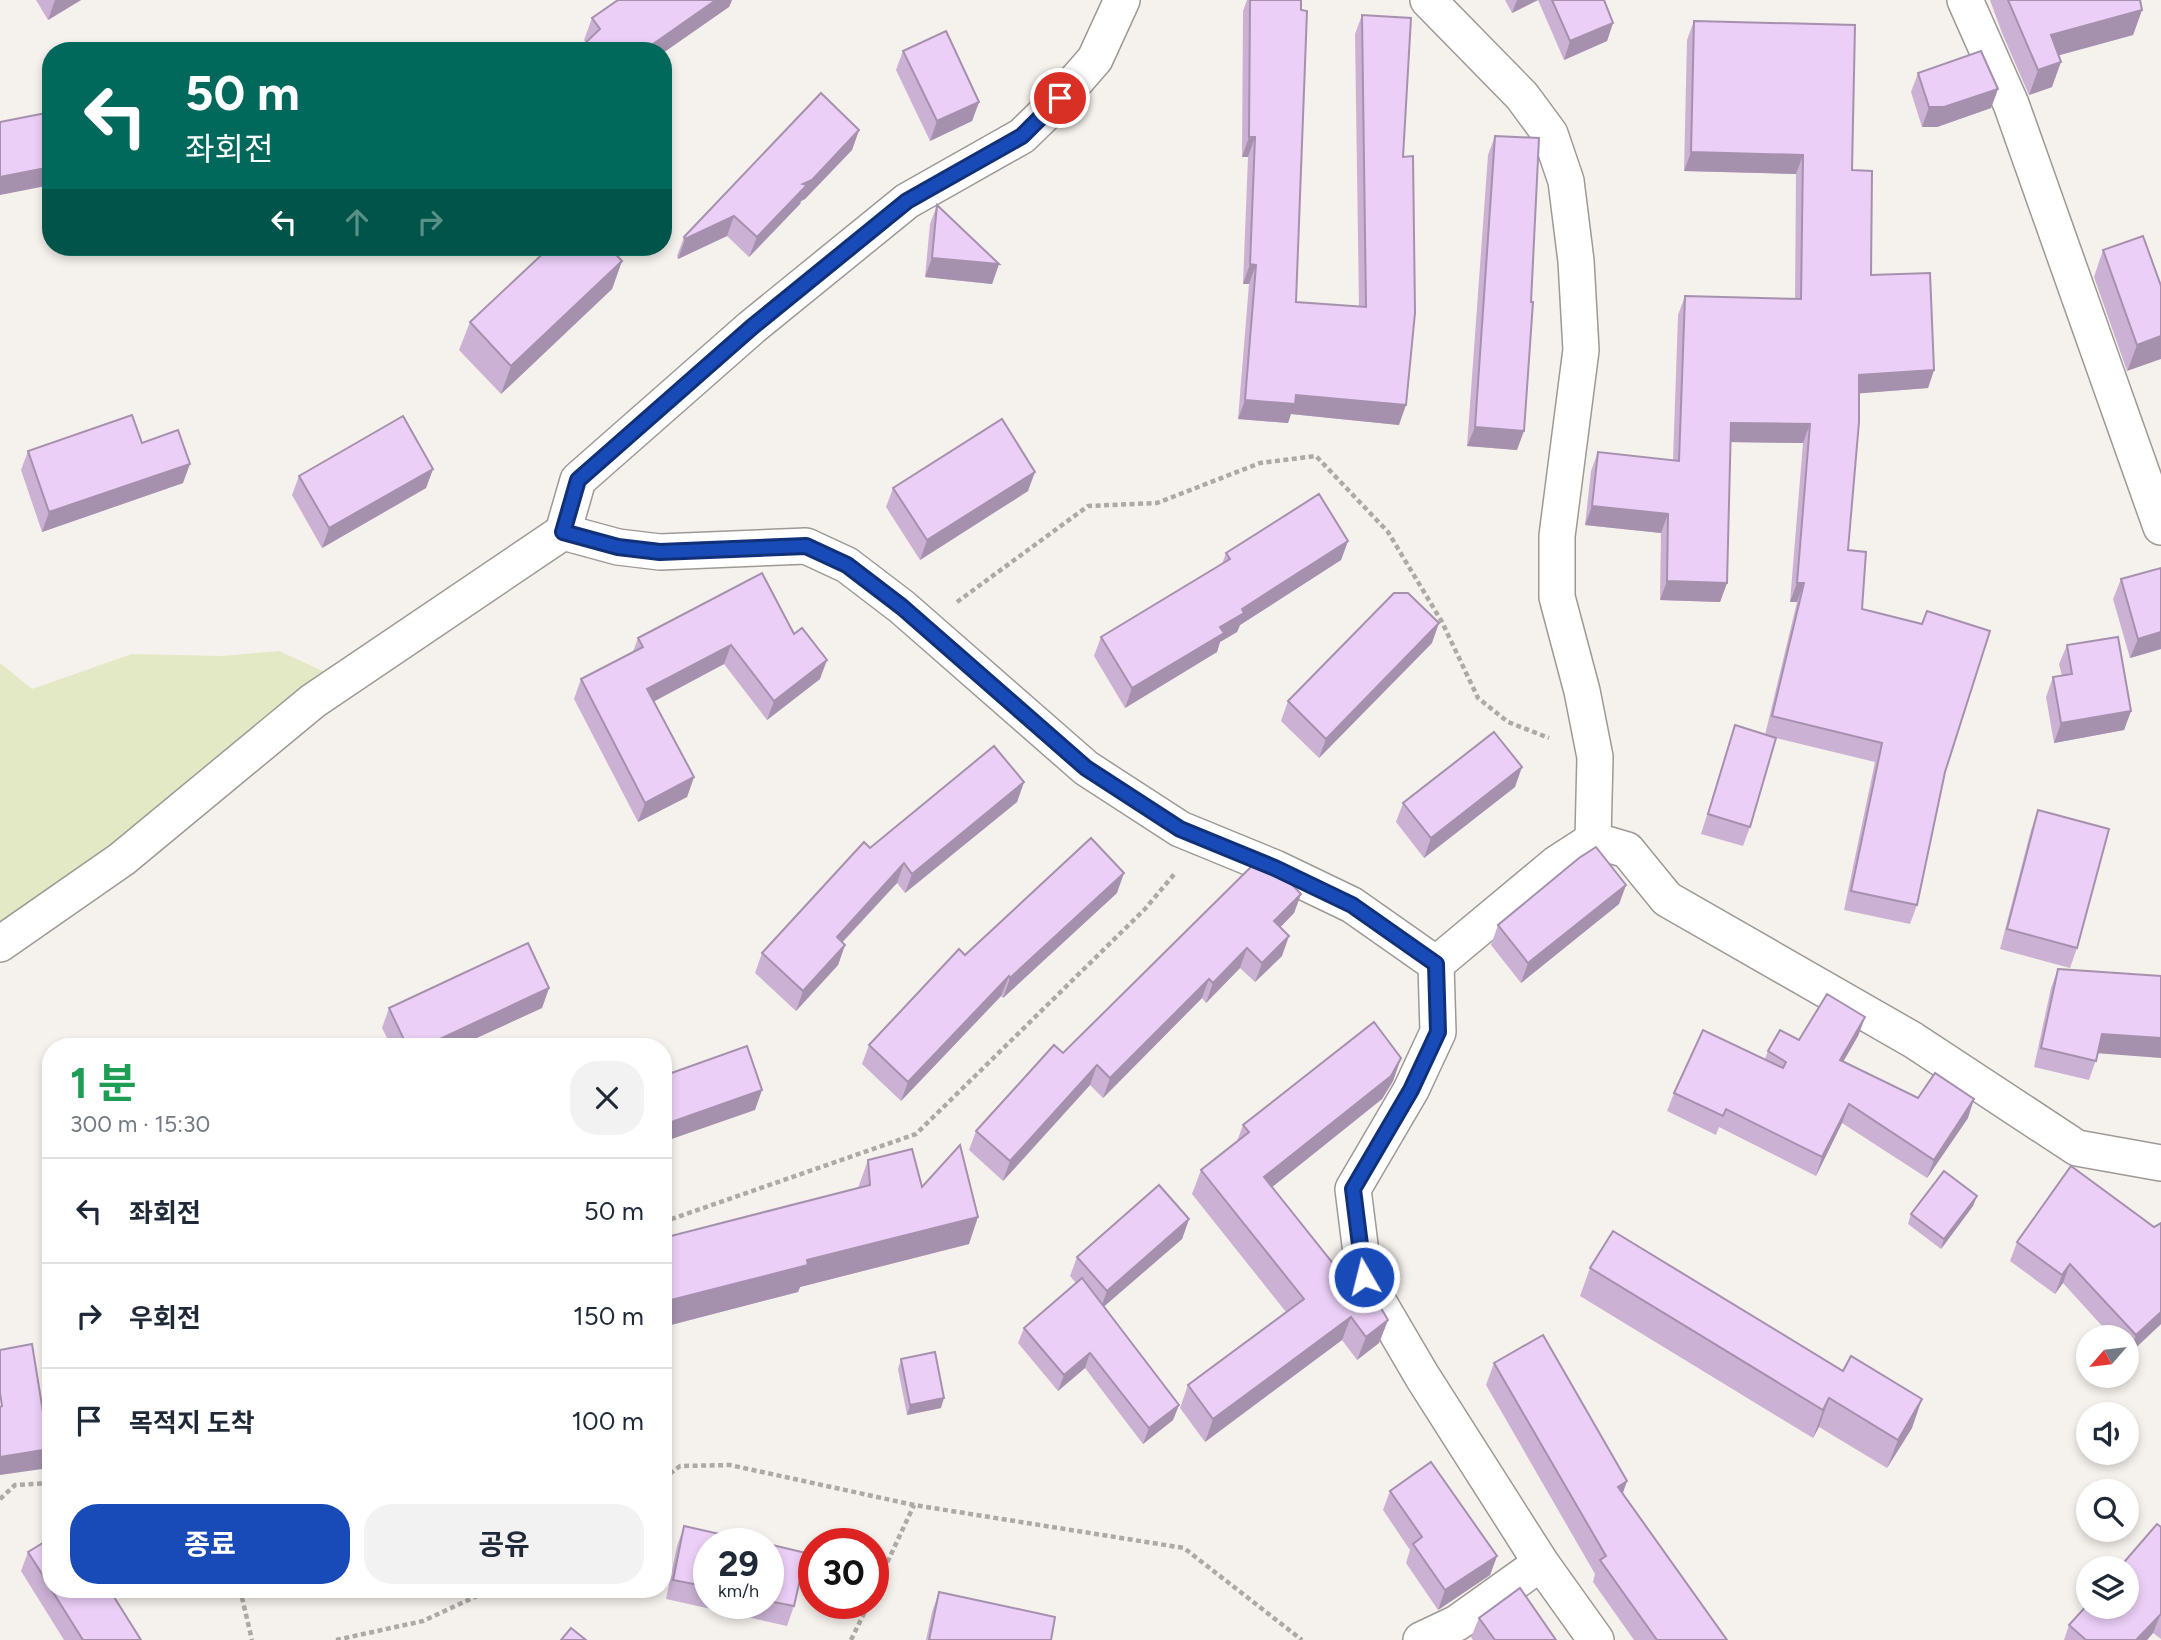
<!DOCTYPE html>
<html lang="ko">
<meta charset="utf-8">
<style>
body{margin:0;font-family:Figtree,"Noto Sans KR",sans-serif;background:#f2f2f3;color:#1f2937;height:100vh;display:flex;flex-direction:column;font-size:26px;white-space:nowrap}
*{box-sizing:border-box;margin:0}
p{font-size:23px;color:#747a83}
.icon{flex:none;width:38px;height:38px;fill:none;stroke:currentColor;stroke-width:2;stroke-linecap:round;stroke-linejoin:round}
.map{position:relative;flex:1;overflow:hidden}
.drawer{position:absolute;left:42px;top:1038px;width:630px;height:560px;display:flex;flex-direction:column;background:#fff;border-radius:28px;box-shadow:0 4px 10px #0003}
.drawer>*{flex:none}
.hud{position:absolute;left:42px;top:42px;width:630px;height:214px;border-radius:28px;box-shadow:0 4px 10px #0003;background:#00695c;color:#fff;overflow:hidden}
.needle{width:46px;rotate:242deg}
.fabs{position:absolute;left:2076px;top:1325px;display:grid;gap:14px}
.fabs a{display:grid;place-items:center;width:63px;height:63px;border-radius:50%;background:#fff;box-shadow:0 4px 10px #0003;font-size:35px}
.speed{position:absolute;left:693px;top:1528px;display:flex;gap:14px;font-size:35px;font-weight:700;text-align:center}
.speed>*{display:grid;place-content:center;width:91px;height:91px;border-radius:50%;background:#fff;box-shadow:0 4px 10px #0003;line-height:1}
.speed small{font-size:18px;font-weight:400}
.speed .limit{border:10px solid #d22;background:#fff;color:#111}
.pin{position:absolute;display:grid;place-items:center;width:60px;height:60px;color:#fff;margin:-30px;border:4px solid #fff;border-radius:50%;box-shadow:0 2px 7px #0007}
.me{position:absolute;width:77px;margin:-38px;rotate:352deg;stroke-linejoin:round;filter:drop-shadow(0 0 5px #0008)}
.turn{display:flex;align-items:center;gap:24px;height:147px;padding:0 28px;font-size:32px}
.turn .icon{width:91px;height:91px;stroke-width:2.5}
.turn b{display:block;font-size:49px;line-height:60px}
.lanes{display:flex;align-items:center;height:66px;padding:0 28px;background:#0003;justify-content:center;gap:35px;direction:ltr}
.lanes .off{opacity:.35}
.round{display:grid;place-items:center;flex:none;width:74px;height:74px;border-radius:28px;background:#f2f2f3}
.overview{display:flex;align-items:center;justify-content:space-between;height:119px;padding:0 28px}
h1{font-size:42px;font-weight:700;line-height:52px;color:#1e9e55}
.button{display:flex;gap:14px;margin-top:auto;padding:14px 28px}
.button a{flex:1;height:80px;border-radius:28px;background:#194bb8;color:#fff;font-size:28px;font-weight:700;line-height:80px;text-align:center}
.button a+a{background:#f2f2f3;color:#1f2937}
ul{padding:0;list-style:none}
li{display:flex;align-items:center;gap:21px;height:105px;padding:0 28px;border-top:2px solid #e0e1e3}
li div{flex:1}
li b{display:block;font-size:26px}
li em{font-style:normal}
.map>svg:first-child{display:block}
.green{fill:#e2e9c4}
.lines{fill:none;stroke-linecap:round;stroke-linejoin:round}
.street-casing{stroke:#9e9995;stroke-width:38}
.path{stroke:#aca9a6;stroke-width:4.5;stroke-dasharray:5 3.5;stroke-linecap:butt}
.street{stroke:#fff;stroke-width:35}
.wall{fill:#cbb2d4}
.shaded-wall{fill:#a591ad}
.building{fill:#eccff7;stroke:#a591ad;stroke-width:2}
.route-casing{stroke:#103178;stroke-width:18}
.route{stroke:#194bb8;stroke-width:12}
</style>
<div class="map">
<svg width="2161" height="1640" viewBox="0 0 2161 1640">
<rect width="100%" height="100%" fill="#f5f1ed"/>
<path class="green" d="M279,651L325,672L114,852L0,931V663L32,689L132,654L223,656Z"/>
<g class="lines">
<g class="street-casing">
<g id="street">
<path d="M1428,0L1522,96L1550,134L1566,181L1576,261L1581,350L1557,536V597L1582,691L1595,757L1593,840"/>
<path d="M1965,0L2011,104L2161,527"/>
<path d="M563,532L578,480L752,327L907,201L1022,136L1061,98L1095,59L1122,0"/>
<path d="M0,944L122,859L313,701L563,532L618,547L660,552L806,546L847,565L902,607L1086,768L1180,829L1275,868L1352,905L1436,964L1556,864L1593,840L1627,850L1667,899L1913,1040L2077,1148L2161,1163"/>
<path d="M1436,964L1438,1032L1411,1090L1353,1189L1364,1277L1422,1376L1541,1563L1596,1640"/>
<path d="M1421,1640L1457,1623L1541,1563"/>
</g>
</g>
<g class="path">
<path d="M957,602L1088,506L1157,503L1260,463L1316,456L1388,532L1442,622L1478,698L1508,722L1549,738"/>
<path d="M663,1222L916,1134L1145,909L1176,872"/>
<path d="M663,1479L680,1466L730,1465L914,1505L1184,1548L1302,1640"/>
<path d="M0,1499L15,1485L51,1483"/>
<path d="M240,1589L252,1640"/>
<path d="M873,1593L914,1505"/>
<path d="M336,1640L423,1621L492,1589"/>
<path d="M851,1640L869,1603"/>
</g>
<use href="#street" class="street"/>
</g>
<g class="wall">
<path d="M36,0H81L48,20Z"/>
<path d="M618,0H732L729,7L586,43L584,40L592,18Z"/>
<path d="M1247,0H1301L1296,302L1359,307L1355,34L1362,15L1403,157L1399,425L1291,414L1288,423L1238,419L1249,284H1243L1248,157H1242L1243,11Z"/>
<path d="M1505,0H1604L1613,23L1607,41L1564,60L1538,0L1512,13Z"/>
<path d="M1990,0H2140L2142,10L2133,35L2059,55L2052,87L2029,95L2002,33Z"/>
<path d="M1694,21L1852,170L1871,275L1934,370L1928,388L1859,393L1848,550L1862,609L1945,772L1917,905L1910,924L1844,910L1875,762L1772,737L1750,827L1743,846L1701,834L1735,725L1765,735L1797,602H1790L1803,443L1731,442L1727,583L1720,602L1660,600L1661,533L1585,525L1591,471L1598,452L1673,460L1678,315L1685,296L1795,299L1796,174L1684,171L1687,40Z"/>
<path d="M903,51L979,102L972,121L930,141L896,70Z"/>
<path d="M1918,73L1998,89L1991,108L1937,127H1922L1911,92Z"/>
<path d="M859,130L852,150L805,199L801,201L800,204L749,257L727,236L678,259L677,256L684,237Z"/>
<path d="M1495,136L1517,450L1467,446L1488,155Z"/>
<path d="M937,205L999,264L992,284L925,277L930,224Z"/>
<path d="M2103,250L2161,286L2127,371L2094,277Z"/>
<path d="M622,261L612,289L501,394L459,350L470,322Z"/>
<path d="M142,443L183,483L42,532L21,470L28,451Z"/>
<path d="M433,469L426,488L322,548L292,495L299,476Z"/>
<path d="M893,488L1028,491L920,560L886,507Z"/>
<path d="M1348,541L1341,560L1240,625L1237,632L1220,642L1217,652L1125,708L1094,656L1101,637L1222,564L1226,553Z"/>
<path d="M2121,579L2161,649L2130,658L2113,599Z"/>
<path d="M794,634L820,679L767,720L724,664L654,701L694,777L687,797L638,822L574,699L581,679L633,652L638,638Z"/>
<path d="M1432,643L1319,758L1281,721L1288,701Z"/>
<path d="M2067,645L2131,711L2124,730L2054,743L2046,697L2053,677L2062,676L2059,664Z"/>
<path d="M1024,782L1017,802L905,893L897,883L842,943L845,945L838,965L796,1011L755,973L762,953L870,848Z"/>
<path d="M1515,787L1424,858L1396,822L1403,803Z"/>
<path d="M2038,810L2077,948L2070,968L2000,949L2031,830Z"/>
<path d="M1626,885L1619,904L1521,983L1491,945L1498,925Z"/>
<path d="M1117,893L1003,998L1001,996L901,1101L862,1064L869,1045L965,955Z"/>
<path d="M1301,894L1294,913L1280,927L1282,956L1255,982L1240,968L1206,1003L1202,998L1103,1098L1090,1085L1003,1181L969,1150L976,1131L1063,1053Z"/>
<path d="M2058,969L2098,1054L2089,1080L2034,1067L2051,988Z"/>
<path d="M549,988L542,1008L459,1046H391L382,1028L389,1008Z"/>
<path d="M1865,1017L1858,1036L1843,1062L1918,1098L1968,1118L1927,1178L1842,1123L1816,1176L1719,1127L1716,1135L1667,1111L1674,1093L1765,1059L1768,1051Z"/>
<path d="M1401,1058L1393,1081L1382,1099L1272,1187L1347,1281L1388,1320L1379,1343L1357,1360L1342,1340L1205,1442L1180,1408L1188,1385L1286,1312L1192,1194L1201,1170L1237,1141L1243,1125Z"/>
<path d="M868,1160L922,1187L969,1244L800,1287L798,1292L663,1327L858,1188Z"/>
<path d="M1977,1196L1973,1206L1941,1249L1908,1224L1911,1214Z"/>
<path d="M1189,1219L1182,1239L1104,1306L1179,1405L1173,1420L1143,1444L1085,1368L1058,1391L1018,1343L1024,1328L1076,1283L1070,1276L1077,1257Z"/>
<path d="M2161,1223V1324L2128,1355L2126,1352V1337H2112L2063,1283L2055,1294L2010,1261L2017,1242L2154,1227Z"/>
<path d="M1590,1268L1912,1428L1887,1468L1819,1427L1813,1438L1580,1296Z"/>
<path d="M901,1359L941,1408L907,1415L898,1369Z"/>
<path d="M1494,1363L1627,1481L1623,1493L1727,1640H1634L1593,1582L1595,1574L1486,1385Z"/>
<path d="M1390,1491L1497,1556L1490,1575L1438,1610L1406,1563L1410,1550L1383,1510Z"/>
<path d="M684,1526L709,1544V1603H768V1544L794,1606L787,1626L666,1599L677,1546Z"/>
<path d="M2161,1527V1639L2153,1633L2147,1640H2064L2069,1625Z"/>
<path d="M28,1552L141,1640H64L21,1571Z"/>
<path d="M939,1592L1051,1640H926L932,1612Z"/>
<path d="M1479,1618L1556,1640H1473L1471,1637Z"/>
</g>
<g class="shaded-wall">
<path d="M55,0H81L48,20Z"/>
<path d="M716,0H732L729,7L663,53V51H643Z"/>
<path d="M1517,0H1538L1512,13Z"/>
<path d="M2142,10L2133,35L2042,60L2051,35Z"/>
<path d="M1613,23L1607,41L1564,60L1570,41Z"/>
<path d="M2061,62L2052,87L2029,95L2038,70Z"/>
<path d="M1998,89L1991,108L1937,127H1922L1929,107Z"/>
<path d="M979,102L972,121L930,141L937,121Z"/>
<path d="M859,130L852,150L805,199L801,201L800,204L749,257L757,237L803,184Z"/>
<path d="M1249,137H1255L1248,157H1242Z"/>
<path d="M1691,152L1803,155L1796,174L1684,171Z"/>
<path d="M51,167V185L0,195V177Z"/>
<path d="M734,216L727,236L678,259L685,239Z"/>
<path d="M932,258L999,264L992,284L925,277Z"/>
<path d="M622,261L612,289L501,394L511,366Z"/>
<path d="M1250,264L1256,265L1249,284H1243Z"/>
<path d="M2161,336V359L2127,371L2137,345Z"/>
<path d="M1934,370L1928,388L1852,394L1859,375Z"/>
<path d="M1296,395L1406,405L1399,425L1291,414L1288,423L1238,419L1245,400Z"/>
<path d="M1731,423L1810,424L1803,443L1724,442Z"/>
<path d="M1475,427L1524,431L1517,450L1467,446Z"/>
<path d="M190,464L183,483L42,532L49,512Z"/>
<path d="M433,469L426,488L322,548L329,528Z"/>
<path d="M1035,472L1028,491L920,560L927,540Z"/>
<path d="M1592,506L1668,514L1661,533L1585,525Z"/>
<path d="M1348,541L1341,560L1240,625L1237,632L1220,642L1217,652L1125,708L1132,688L1220,627L1242,609Z"/>
<path d="M1667,581L1727,583L1720,602L1660,600Z"/>
<path d="M1797,583H1804L1797,602H1790Z"/>
<path d="M1439,623L1432,643L1319,758L1326,739Z"/>
<path d="M2161,632V649L2130,658L2138,639Z"/>
<path d="M731,645L724,664L640,709L647,689Z"/>
<path d="M827,660L820,679L767,720L774,701Z"/>
<path d="M2131,711L2124,730L2054,743L2061,723Z"/>
<path d="M1522,767L1515,787L1424,858L1431,838Z"/>
<path d="M694,777L687,797L638,822L645,803Z"/>
<path d="M1024,782L1017,802L905,893L912,874Z"/>
<path d="M904,863L897,883L829,956L837,937Z"/>
<path d="M1124,873L1117,893L1003,998L1010,978Z"/>
<path d="M1626,885L1619,904L1521,983L1528,963Z"/>
<path d="M1301,894L1294,913L1267,941L1274,921Z"/>
<path d="M1289,936L1282,956L1255,982L1262,963Z"/>
<path d="M845,945L838,965L796,1011L803,991Z"/>
<path d="M1247,948L1240,968L1206,1003L1213,983Z"/>
<path d="M1009,976L1001,996L901,1101L908,1082Z"/>
<path d="M1209,979L1202,998L1103,1098L1110,1078Z"/>
<path d="M549,988L542,1008L459,1046H425Z"/>
<path d="M1865,1017L1858,1036L1833,1079L1840,1060Z"/>
<path d="M2102,1034L2161,1038V1058L2095,1053Z"/>
<path d="M1401,1058L1393,1081L1382,1099L1256,1200L1264,1177Z"/>
<path d="M1097,1065L1090,1085L1003,1181L1010,1161Z"/>
<path d="M762,1090L755,1110L663,1142V1125Z"/>
<path d="M1974,1099L1968,1118L1927,1178L1934,1160Z"/>
<path d="M1849,1104L1842,1123L1816,1176L1822,1157Z"/>
<path d="M1977,1196L1973,1206L1941,1249L1944,1239Z"/>
<path d="M978,1217L969,1244L800,1287L798,1292L663,1327V1302L807,1260Z"/>
<path d="M1189,1219L1182,1239L1100,1310L1107,1291Z"/>
<path d="M2070,1264L2063,1283L2055,1294L2062,1275Z"/>
<path d="M2161,1312V1324L2128,1355L2136,1335Z"/>
<path d="M1351,1317L1342,1340L1205,1442L1213,1419Z"/>
<path d="M1388,1320L1379,1343L1357,1360L1366,1337Z"/>
<path d="M1090,1353L1085,1368L1058,1391L1064,1375Z"/>
<path d="M944,1398L941,1408L907,1415L910,1405Z"/>
<path d="M1829,1398L1819,1427L1813,1438L1823,1410Z"/>
<path d="M1922,1399L1912,1428L1887,1468L1898,1440Z"/>
<path d="M1179,1405L1173,1420L1143,1444L1149,1428Z"/>
<path d="M49,1449L42,1469L0,1475V1457Z"/>
<path d="M1627,1481L1619,1503L1618,1487Z"/>
<path d="M1497,1556L1490,1575L1438,1610L1445,1590Z"/>
<path d="M2161,1613L2153,1633L2147,1640H2136Z"/>
</g>
<g class="building">
<path d="M618,0H716L643,51H577L600,29L592,18Z"/>
<path d="M1250,0H1301V10L1307,11L1296,302L1366,307L1362,15L1411,18L1403,157L1413,156L1415,313L1406,405L1296,395L1295,404L1245,400L1256,265L1250,264L1255,137H1249Z"/>
<path d="M1552,0H1604L1613,23L1570,41Z"/>
<path d="M2008,0H2140L2142,10L2051,35L2061,62L2038,70Z"/>
<path d="M1694,21L1855,25L1852,170L1872,171L1871,275L1930,273L1934,370L1859,375V422L1848,550L1866,552L1862,609L1922,624L1927,611L1990,631L1945,772L1917,905L1851,891L1882,743L1772,716L1804,583H1797L1810,424L1731,423L1727,583L1667,581L1668,514L1592,506L1598,452L1679,461L1685,296L1801,299L1803,155L1691,152Z"/>
<path d="M946,31L979,102L937,121L903,51Z"/>
<path d="M1981,51L1998,89L1944,107H1929L1918,73Z"/>
<path d="M821,93L859,130L812,180L803,184L807,185L757,237L734,216L685,239L684,237Z"/>
<path d="M51,112V167L0,177V122Z"/>
<path d="M1495,136L1539,138L1531,302H1533L1524,431L1475,427Z"/>
<path d="M937,205L999,264L932,258Z"/>
<path d="M2143,236L2161,286V336L2137,345L2103,250Z"/>
<path d="M550,247H609L622,261L511,366L470,322Z"/>
<path d="M132,415L142,443L178,430L190,464L49,512L28,451Z"/>
<path d="M403,416L433,469L329,528L299,476Z"/>
<path d="M1002,419L1035,472L927,540L893,488Z"/>
<path d="M1319,494L1348,541L1242,609L1244,613L1220,627L1224,633L1132,688L1101,637L1230,559L1226,553Z"/>
<path d="M2161,568V632L2138,639L2121,579Z"/>
<path d="M762,573L794,634L802,628L827,660L774,701L731,645L647,689L694,777L645,803L581,679L643,647L638,638Z"/>
<path d="M1394,593H1408L1439,623L1326,739L1288,701Z"/>
<path d="M2118,637L2131,711L2061,723L2053,677L2072,674L2067,645Z"/>
<path d="M1735,725L1776,738L1750,827L1708,814Z"/>
<path d="M1494,732L1522,767L1431,838L1403,803Z"/>
<path d="M994,746L1024,782L912,874L904,863L837,937L845,945L803,991L762,953L864,842L870,848Z"/>
<path d="M2038,810L2109,829L2077,948L2007,929Z"/>
<path d="M1091,838L1124,873L1010,978L1009,976L908,1082L869,1045L959,949L965,955Z"/>
<path d="M1596,847L1626,885L1528,963L1498,925L1579,858Z"/>
<path d="M1258,860L1275,867L1301,894L1274,921L1289,936L1262,963L1247,948L1213,983L1209,979L1110,1078L1097,1065L1010,1161L976,1131L1054,1045L1063,1053Z"/>
<path d="M528,943L549,988L425,1046H407L389,1008Z"/>
<path d="M2058,969L2161,976V1038L2102,1034L2096,1061L2041,1048Z"/>
<path d="M1827,994L1865,1017L1840,1060L1918,1098L1935,1073L1974,1099L1934,1160L1849,1104L1822,1157L1726,1109L1723,1116L1674,1093L1703,1030L1783,1068L1786,1062L1768,1051L1780,1030L1799,1040Z"/>
<path d="M1374,1022L1401,1058L1391,1076L1264,1177L1347,1281L1359,1271L1388,1320L1366,1337L1351,1317L1213,1419L1188,1385L1304,1299L1201,1170L1249,1132L1243,1125Z"/>
<path d="M747,1046L762,1090L663,1125V1076Z"/>
<path d="M960,1145L978,1217L807,1260L808,1265L663,1302V1238L870,1185L868,1160L912,1149L922,1187Z"/>
<path d="M2071,1166L2154,1227L2161,1223V1312L2136,1335L2070,1264L2062,1275L2017,1242Z"/>
<path d="M1944,1171L1977,1196L1944,1239L1911,1214Z"/>
<path d="M1159,1185L1189,1219L1107,1291L1077,1257Z"/>
<path d="M1613,1231L1843,1371L1851,1356L1922,1399L1898,1440L1829,1398L1823,1410L1590,1268Z"/>
<path d="M1082,1278L1179,1405L1149,1428L1090,1353L1064,1375L1024,1328Z"/>
<path d="M1543,1335L1627,1481L1618,1487L1727,1640H1657L1600,1560L1606,1556L1494,1363Z"/>
<path d="M32,1344L49,1449L0,1457V1407L2,1406L0,1393V1350Z"/>
<path d="M935,1352L944,1398L910,1405L901,1359Z"/>
<path d="M1431,1462L1497,1556L1445,1590L1413,1544L1422,1537L1390,1491Z"/>
<path d="M2157,1524L2161,1527V1614L2136,1640H2086L2069,1625L2088,1604V1606H2126V1568H2119Z"/>
<path d="M684,1526L764,1544H709V1587L673,1580Z"/>
<path d="M51,1538V1588L28,1552Z"/>
<path d="M768,1544L806,1553L794,1606L768,1601Z"/>
<path d="M1520,1588L1556,1640H1495L1479,1618Z"/>
<path d="M51,1589H109L141,1640H83Z"/>
<path d="M939,1592L1055,1617L1051,1640H929Z"/>
<path d="M571,1628L586,1640H561Z"/>
</g>
<g class="lines">
<g class="route-casing">
<path id="route" d="M1060,98L1022,136L907,201L752,327L578,480L563,532L618,547L660,552L806,546L847,565L902,607L1086,768L1180,829L1275,868L1352,905L1436,964L1438,1032L1411,1090L1353,1189L1364,1277"/>
</g>
<use href="#route" class="route"/>
</g>
</svg>
<div class="fabs">
<a><svg class="needle" viewBox="-14 -14 28 28"><path d="M0-13l5 13h-10z" fill="#e53935"/><path d="M0 13l5-13h-10z" fill="#747a83"/></svg></a>
<a><svg class="icon" aria-label="sound" viewBox="0 0 24 24"><path d="M4 9h4l5-4v14l-5-4H4zM17 9q2 3 0 6"/></svg></a>
<a><svg class="icon" aria-label="search" viewBox="0 0 24 24"><circle cx="10" cy="10" r="6"/><path d="M15 15l6 6"/></svg></a>
<a><svg class="icon" aria-label="layers" viewBox="0 0 24 24"><path d="M12 4l9 5-9 5-9-5zM3 14l9 5 9-5"/></svg></a>
</div>
<div class="speed"><div>29<small>km/h</small></div><div class="limit">30</div></div>
<div class="pin" style="left:1060px;top:98px;background:#d93025"><svg class="icon" aria-label="arrive" viewBox="0 0 24 24"><path d="M6 21V4h12l-3 4 3 4H6"/></svg></div>
<svg class="me" style="left:1364px;top:1277px" viewBox="-20 -20 40 40"><circle r="17" fill="#194bb8" stroke="#fff" stroke-width="3"/><path d="M0-11L8 9 0 5-8 9z" fill="#fff"/></svg>
<div class="hud">
<div class="turn"><svg class="icon" aria-label="left" viewBox="0 0 24 24"><path d="M17 20v-9H6M10 6l-5 5 5 5"/></svg><div><b>50 m</b>좌회전</div></div>
<div class="lanes"><svg class="icon" aria-label="left" viewBox="0 0 24 24"><path d="M17 20v-9H6M10 6l-5 5 5 5"/></svg><svg class="icon off" aria-label="ahead" viewBox="0 0 24 24"><path d="M12 20V5M6 11l6-6 6 6"/></svg><svg class="icon off" aria-label="right" viewBox="0 0 24 24"><path d="M7 20v-9h11M14 6l5 5-5 5"/></svg></div>
</div>
<section class="drawer">
<div class="overview"><div><h1>1 분</h1><p>300 m · 15:30</p></div><a class="round"><svg class="icon" aria-label="close" viewBox="0 0 24 24"><path d="M6 6l12 12M18 6L6 18"/></svg></a></div>
<ul>
<li><svg class="icon" aria-label="left" viewBox="0 0 24 24"><path d="M17 20v-9H6M10 6l-5 5 5 5"/></svg><div><b>좌회전</b></div><em>50 m</em></li>
<li><svg class="icon" aria-label="right" viewBox="0 0 24 24"><path d="M7 20v-9h11M14 6l5 5-5 5"/></svg><div><b>우회전</b></div><em>150 m</em></li>
<li><svg class="icon" aria-label="arrive" viewBox="0 0 24 24"><path d="M6 21V4h12l-3 4 3 4H6"/></svg><div><b>목적지 도착</b></div><em>100 m</em></li>
</ul>
<div class="button"><a>종료</a><a>공유</a></div>
</section>
</div>
